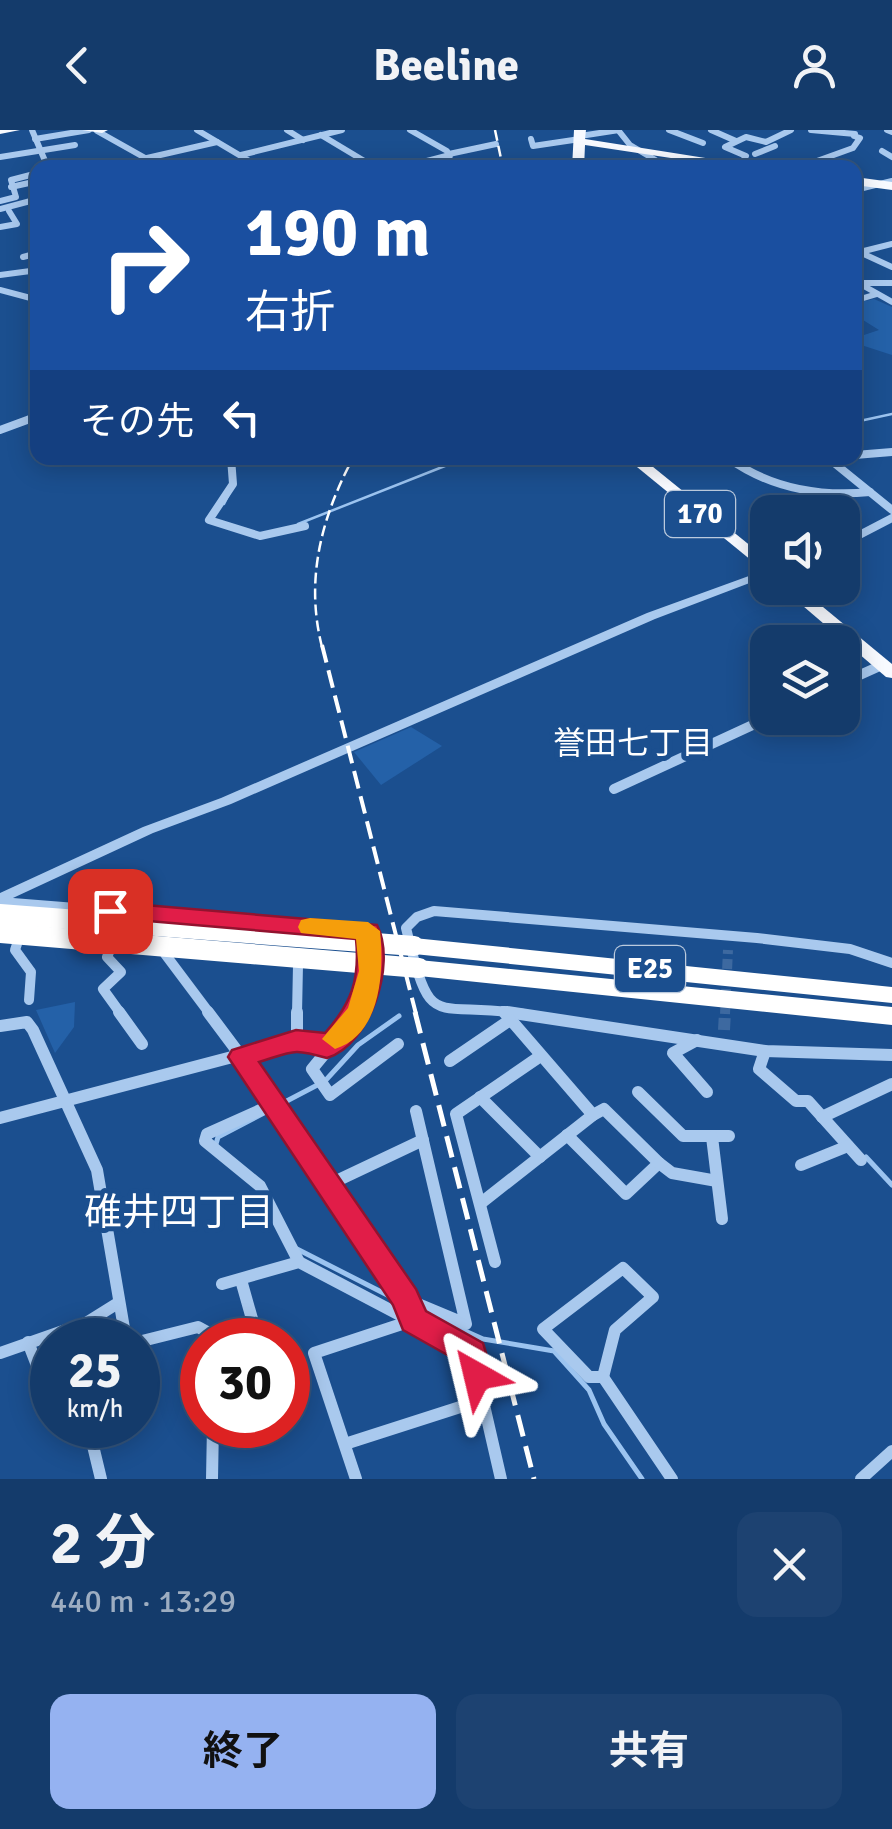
<!DOCTYPE html>
<html lang="ja">
<meta charset="utf-8">
<style>
body{margin:0;font-family:Signika,"Noto Sans JP",sans-serif;background:#1d4271;color:#f1f3f6;height:100vh;display:flex;flex-direction:column;font-size:38px;white-space:nowrap}
*{box-sizing:border-box;margin:0}
p{font-size:32px;color:#9dadc1}
.icon{flex:none;width:55px;height:55px;fill:none;stroke:currentColor;stroke-width:2;stroke-linecap:round;stroke-linejoin:round}
.map{position:relative;height:1349px;overflow:hidden}
.panel{display:flex;flex-direction:column;background:#143b6b;flex:1}
.panel>*{flex:none}
.guide{position:absolute;left:30px;top:30px;width:832px;height:305px;border-radius:20px;box-shadow:0 5px 25px #0003,0 0 0 2px #33557e;background:#1a4fa0;color:#fff;overflow:hidden}
.tools{position:absolute;left:750px;top:365px;display:grid;gap:20px}
.tools a{display:grid;place-items:center;width:110px;height:110px;border-radius:20px;background:#143b6b;box-shadow:0 5px 25px #0003,0 0 0 2px #33557e;font-size:50px}
.speed{position:absolute;left:30px;top:1188px;display:flex;gap:20px;font-size:50px;font-weight:700;text-align:center}
.speed>*{display:grid;place-content:center;width:130px;height:130px;border-radius:50%;background:#143b6b;box-shadow:0 5px 25px #0003,0 0 0 2px #33557e;line-height:1}
.speed small{font-size:25px;font-weight:400}
.speed .limit{border:15px solid #d22;background:#fff;color:#111}
.pin{position:absolute;display:grid;place-items:center;width:85px;height:85px;color:#fff;margin:-42px;border-radius:20px;box-shadow:0 5px 15px #0006}
.me{position:absolute;width:110px;margin:-55px;rotate:323deg;stroke-linejoin:round;filter:drop-shadow(0 0 8px #0008)}
.turn{display:flex;align-items:center;gap:35px;height:210px;padding:0 50px;font-size:45px}
.turn .icon{width:130px;height:130px;stroke-width:2.5}
.turn b{display:block;font-size:70px;line-height:85px}
.then{display:flex;align-items:center;height:95px;padding:0 50px;background:#0003;gap:20px;font-size:38px}
.round{display:grid;place-items:center;flex:none;width:105px;height:105px;border-radius:20px;background:#1d4271}
.head{display:flex;align-items:center;justify-content:space-between;height:170px;padding:0 50px}
h1{font-size:60px;font-weight:700;line-height:75px}
.button{display:flex;gap:20px;margin-top:auto;padding:20px 50px}
.button a{flex:1;height:115px;border-radius:20px;background:#95b2f1;color:#111;font-size:40px;font-weight:700;line-height:115px;text-align:center}
.button a+a{background:#1d4271;color:#f1f3f6}
header{display:flex;justify-content:space-between;align-items:center;height:130px;padding:0 50px;background:#143b6b;font-size:45px;font-weight:700}
.map>svg:first-child{display:block}
.green{fill:#2461a8}
.lines{fill:none;stroke-linecap:round;stroke-linejoin:round}
.stream-far1{stroke:#9cc4f0;stroke-width:2.5}
.stream{stroke:#9cc4f0;stroke-width:5}
.minor-tunnel-far1{stroke:#3d69a0;stroke-width:10;stroke-dasharray:10 5;stroke-linecap:butt}
.minor-tunnel{stroke:#3d69a0;stroke-width:12;stroke-dasharray:12 6;stroke-linecap:butt}
.minor-far3{stroke:#a9c9ee;stroke-width:6}
.minor-far2{stroke:#a9c9ee;stroke-width:8}
.minor-far1{stroke:#a9c9ee;stroke-width:10}
.minor{stroke:#a9c9ee;stroke-width:12}
.tertiary{fill:#a9c9ee;fill-rule:evenodd}
.trunk{fill:#f8faff;fill-rule:evenodd}
.motorway{fill:#fff;fill-rule:evenodd}
.rail-far2{stroke:#fff;stroke-width:2.5;stroke-dasharray:11 5;stroke-linecap:butt}
.rail-far1{stroke:#fff;stroke-width:4;stroke-dasharray:18 8;stroke-linecap:butt}
.rail{stroke:#fff;stroke-width:5;stroke-dasharray:22 10;stroke-linecap:butt}
.motorway-bridge{stroke:#fff;stroke-width:20}
.route{fill:#e11d48;stroke:#92132f;stroke-width:2.5}
.slow{fill:#f59e0b}
.labels{text-anchor:middle;dominant-baseline:central;stroke-width:10;stroke-linejoin:round;paint-order:stroke}
.shield{fill:#1b4f8f;stroke:#bbcadd;stroke-width:2.5}
.shield-label{font-size:28px;font-weight:bold;fill:#fff}
.neighbourhood-label{font-size:32px;fill:#fff;stroke:#1b4f8f}
.near-neighbourhood-label{font-size:38px;fill:#fff;stroke:#1b4f8f}
</style>
<header><svg class="icon" aria-label="back" viewBox="0 0 24 24"><path d="M15 5l-7 7 7 7"/></svg>Beeline<svg class="icon" aria-label="person" viewBox="0 0 24 24"><circle cx="12" cy="8" r="4"/><path d="M4 21q1-7 8-7t8 7"/></svg></header>
<div class="map">
<svg width="892" height="1349" viewBox="0 0 892 1349">
<rect width="100%" height="100%" fill="#1b4f8f"/>
<g class="green">
<path d="M874,169L892,177V225L855,213V208L879,200L855,185V173Z"/>
<path d="M411,597L442,616L381,655L354,622Z"/>
<path d="M75,872L74,897L55,923L36,880Z"/>
</g>
<g class="lines">
<g class="stream-far1">
<path d="M855,292L892,284"/>
<path d="M224,374L235,352"/>
<path d="M298,394L455,332L482,328"/>
</g>
<g class="stream">
<path d="M216,1014L218,1007L325,951L358,915L399,886"/>
<path d="M866,1027L892,1055"/>
<path d="M297,1119L405,1174"/>
<path d="M418,1180L483,1209L554,1221L589,1260L604,1294L642,1349"/>
</g>
<path class="minor-tunnel-far1" d="M725,884L728,820"/>
<path class="minor-tunnel" d="M724,900L725,882"/>
<g class="minor-far3">
<path d="M32,0L48,38"/>
<path d="M197,0L261,38"/>
<path d="M287,0L303,10"/>
<path d="M410,0L447,21L453,38"/>
<path d="M618,0L630,15L669,38"/>
<path d="M669,0L703,13"/>
<path d="M711,0L736,11"/>
<path d="M811,0L855,4"/>
<path d="M887,0L892,2"/>
<path d="M97,1L163,38"/>
<path d="M321,5L376,38"/>
<path d="M580,6L619,0"/>
<path d="M35,9L89,0"/>
<path d="M531,9L533,16L580,9"/>
<path d="M882,21L892,27"/>
<path d="M449,24L496,14"/>
<path d="M755,24L775,16"/>
<path d="M241,25L342,0"/>
<path d="M0,27L75,15"/>
<path d="M147,28L217,12"/>
<path d="M741,34L746,26L725,17L746,7L766,12L791,0"/>
<path d="M287,38L317,32L330,38"/>
<path d="M400,38L450,25"/>
<path d="M829,38L817,31L853,18L860,8L854,6"/>
<path d="M11,57L38,51"/>
<path d="M855,60L892,51"/>
<path d="M0,71L16,67L11,50L38,43"/>
<path d="M0,79L38,69"/>
<path d="M0,97L17,94L9,81"/>
<path d="M855,120L892,137"/>
<path d="M860,122L892,114"/>
<path d="M23,127L38,123"/>
<path d="M0,145L38,140"/>
<path d="M855,151L892,172"/>
<path d="M863,153H892"/>
<path d="M0,160L38,170"/>
<path d="M857,170L877,164"/>
</g>
<g class="minor-far2">
<path d="M0,300L38,286"/>
<path d="M855,325L892,322"/>
<path d="M231,328L233,354L209,390L260,406L305,396"/>
<path d="M728,328C770,358 819,367 870,362"/>
<path d="M828,328L892,380"/>
<path d="M842,414L892,388"/>
</g>
<g class="minor-far1">
<path d="M842,553L882,535"/>
<path d="M614,659L768,588"/>
<path d="M0,772L368,801L369,816"/>
<path d="M17,814L15,820L31,842L29,870"/>
<path d="M110,820L107,827L121,842L103,859L121,884"/>
<path d="M165,824L210,884"/>
<path d="M503,881L506,884"/>
<path d="M297,884L298,835"/>
<path d="M357,884L371,833"/>
<path d="M524,884C429,870 432,904 406,798L417,787L434,781L757,808L850,819L892,833"/>
</g>
<g class="minor">
<path d="M119,882L142,914"/>
<path d="M208,882L276,973L406,1169L414,1190"/>
<path d="M359,882L312,939L330,965L398,914"/>
<path d="M504,882L593,985L604,979L659,1033L626,1064L567,1005"/>
<path d="M507,882L765,921L892,925"/>
<path d="M0,896L27,892L33,900L97,1040L126,1210"/>
<path d="M297,910V882"/>
<path d="M697,910L673,923L707,962"/>
<path d="M765,921L759,939L796,971H808L861,1030"/>
<path d="M450,931L510,890"/>
<path d="M638,962L683,1006H729"/>
<path d="M480,967L540,1027"/>
<path d="M276,973L207,1004L205,1011L260,1056L299,1132"/>
<path d="M822,987L892,954"/>
<path d="M0,988L297,910L313,909L327,918"/>
<path d="M712,1007L722,1089"/>
<path d="M659,1033L672,1043L717,1051"/>
<path d="M801,1035L848,1016"/>
<path d="M330,1054L423,1010"/>
<path d="M481,1073L593,985"/>
<path d="M495,1132L456,984L539,927"/>
<path d="M623,1138L653,1167L615,1200L603,1247H589L543,1199Z"/>
<path d="M241,1150L258,1210"/>
<path d="M222,1154L299,1132L472,1223L501,1349"/>
<path d="M406,1169L466,1194L416,981"/>
<path d="M28,1212L48,1264H52"/>
<path d="M138,1212L198,1197L209,1203L211,1210"/>
<path d="M0,1223L86,1193L118,1173"/>
<path d="M603,1247L672,1349"/>
<path d="M88,1295L101,1349"/>
<path d="M345,1314L482,1270"/>
<path d="M212,1349L213,1295"/>
<path d="M356,1349L314,1223L414,1190"/>
<path d="M861,1349L892,1321"/>
</g>
<path class="tertiary" d="M768,439V446L655,489L231,674L153,703L0,774V763L143,697L221,668L647,483Z"/>
<g class="trunk">
<path d="M0,0H20L0,4Z"/>
<path d="M82,0H108L102,3Z"/>
<path d="M574,0H586L585,9L769,38H737L585,15L584,38H572Z"/>
<path d="M855,47L892,52V60L855,55Z"/>
<path d="M626,328H642L768,430V444Z"/>
<path d="M782,458H800L892,534V548L886,547Z"/>
</g>
<g class="motorway">
<path d="M414,808L892,857V873L414,824L406,822L403,816L406,810Z"/>
<path d="M419,830L892,877V895L419,846L411,844L408,838L411,832Z"/>
</g>
<g class="rail-far2">
<path d="M495,0L503,38"/>
<path d="M322,517C305,450 321,388 353,328"/>
</g>
<path class="rail-far1" d="M322,515L416,884"/>
<path class="rail" d="M415,882L534,1349"/>
<g class="motorway-bridge">
<path d="M0,784L414,816"/>
<path d="M0,803L419,838"/>
</g>
</g>
<path class="route" d="M110,772L377,795C397,834 370,915 327,928C293,918 294,921 259,932L416,1159L426,1181L483,1213L493,1246L488,1256L477,1260L466,1256L458,1231L403,1200L393,1175L228,927L232,920L296,900L325,903C352,873 360,849 356,809L102,787L98,781L102,775Z"/>
<path class="slow" d="M310,788L368,792L380,801C384,840 382,904 335,919L322,909L348,878L359,841L356,809L301,803L298,797L301,790Z"/>
<g class="labels">
<g class="shield">
<rect x="665" y="361" width="70" height="46" rx="8"/>
<rect x="615" y="816" width="70" height="46" rx="8"/>
</g>
<g class="shield-label">
<text x="700" y="384">170</text>
<text x="650" y="839">E25</text>
</g>
<g class="neighbourhood-label">
<text x="633" y="613">誉田七丁目</text>
</g>
<g class="near-neighbourhood-label">
<text x="179" y="1082">碓井四丁目</text>
</g>
</g>
</svg>
<div class="tools">
<a><svg class="icon" aria-label="sound" viewBox="0 0 24 24"><path d="M4 9h4l5-4v14l-5-4H4zM17 9q2 3 0 6"/></svg></a>
<a><svg class="icon" aria-label="layers" viewBox="0 0 24 24"><path d="M12 4l9 5-9 5-9-5zM3 14l9 5 9-5"/></svg></a>
</div>
<div class="speed"><div>25<small>km/h</small></div><div class="limit">30</div></div>
<div class="pin" style="left:110px;top:781px;background:#d93025"><svg class="icon" aria-label="arrive" viewBox="0 0 24 24"><path d="M6 21V4h12l-3 4 3 4H6"/></svg></div>
<svg class="me" style="left:477px;top:1246px" viewBox="-20 -20 40 40"><path d="M0-17L14 15 0 8-14 15z" fill="#e11d48" stroke="#fff" stroke-width="4"/></svg>
<div class="guide">
<div class="turn"><svg class="icon" aria-label="right" viewBox="0 0 24 24"><path d="M7 20v-9h11M14 6l5 5-5 5"/></svg><div><b>190 m</b>右折</div></div>
<div class="then">その先<svg class="icon" aria-label="left" viewBox="0 0 24 24"><path d="M17 20v-9H6M10 6l-5 5 5 5"/></svg></div>
</div>
</div>
<section class="panel">
<div class="head"><div><h1>2 分</h1><p>440 m · 13:29</p></div><a class="round"><svg class="icon" aria-label="close" viewBox="0 0 24 24"><path d="M6 6l12 12M18 6L6 18"/></svg></a></div>
<div class="button"><a>終了</a><a>共有</a></div>
</section>
